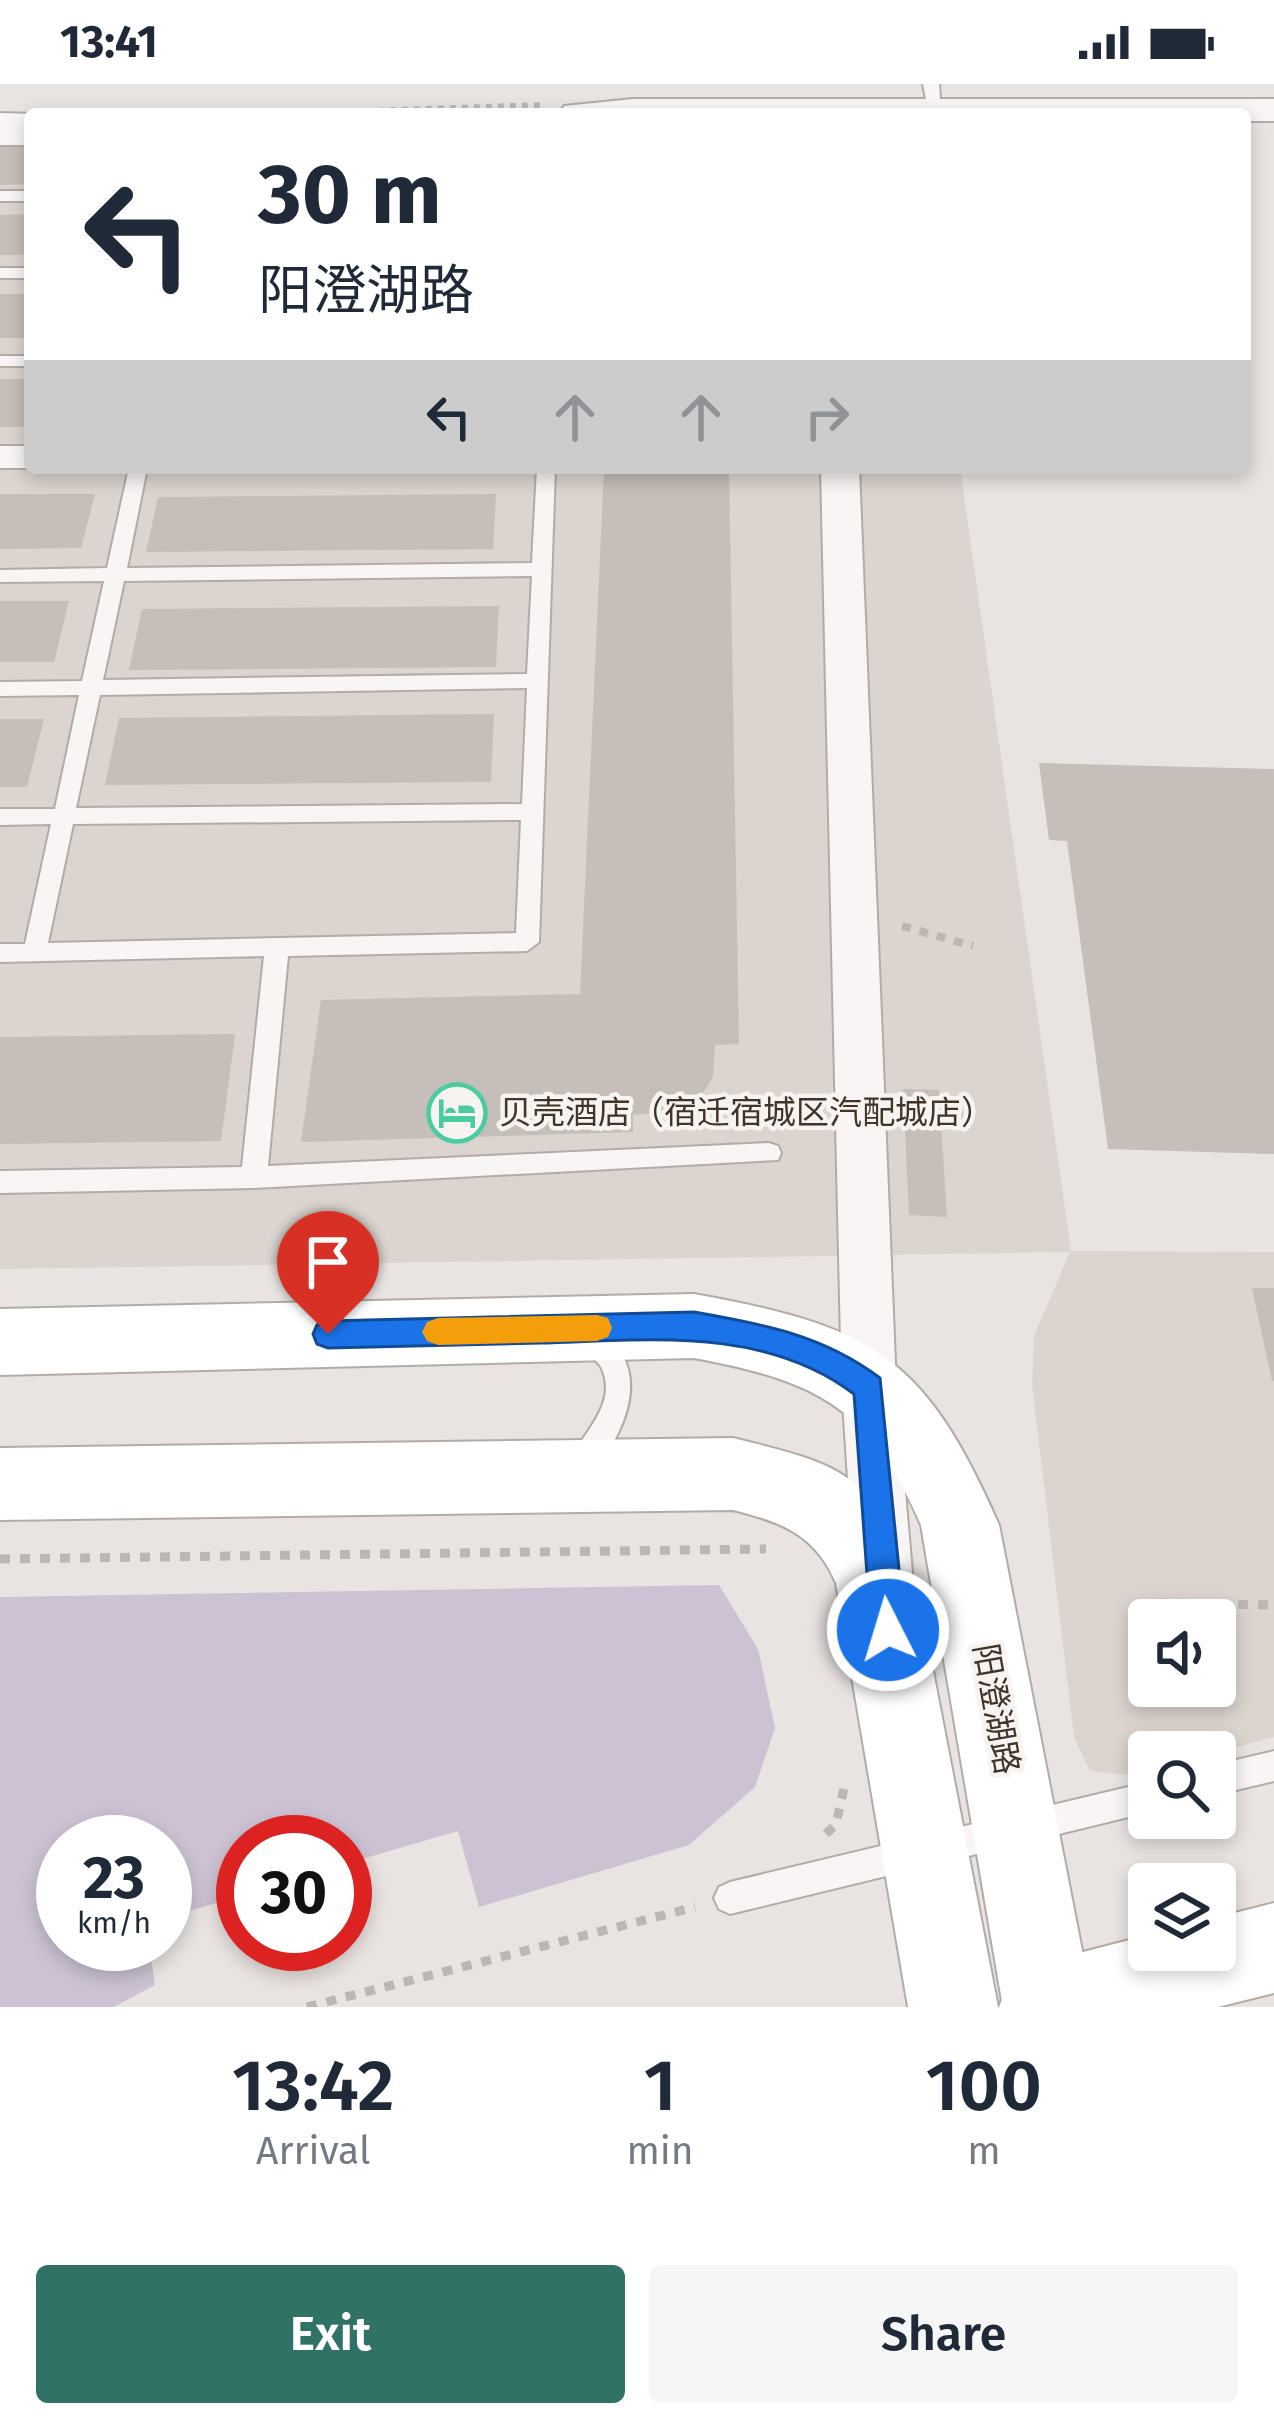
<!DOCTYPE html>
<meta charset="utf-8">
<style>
body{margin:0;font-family:"Fira Sans","Noto Sans SC",sans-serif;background:#f6f6f7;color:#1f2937;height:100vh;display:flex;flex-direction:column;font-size:45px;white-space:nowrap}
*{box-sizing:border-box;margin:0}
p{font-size:39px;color:#747a83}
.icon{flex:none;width:66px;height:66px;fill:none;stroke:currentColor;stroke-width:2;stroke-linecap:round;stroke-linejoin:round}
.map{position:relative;height:1923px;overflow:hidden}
.drawer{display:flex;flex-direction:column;background:#fff;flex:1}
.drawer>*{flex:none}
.banner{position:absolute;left:24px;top:24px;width:1227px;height:366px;border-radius:12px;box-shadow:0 6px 18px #0003;background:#fff;color:#1f2937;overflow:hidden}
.fabs{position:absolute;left:1128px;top:1515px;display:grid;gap:24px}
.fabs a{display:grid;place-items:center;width:108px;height:108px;border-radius:12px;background:#fff;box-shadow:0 6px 18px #0003;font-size:60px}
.speed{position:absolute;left:36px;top:1731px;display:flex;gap:24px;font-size:60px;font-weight:700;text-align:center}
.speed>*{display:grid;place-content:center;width:156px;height:156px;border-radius:50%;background:#fff;box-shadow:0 6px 18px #0003;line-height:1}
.speed small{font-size:30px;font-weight:400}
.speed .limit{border:18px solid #d22;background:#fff;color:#111}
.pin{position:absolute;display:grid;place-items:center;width:102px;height:102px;color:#fff;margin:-123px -51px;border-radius:50% 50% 50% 0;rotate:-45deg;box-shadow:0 0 12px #0007}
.pin .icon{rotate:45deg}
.me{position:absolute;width:132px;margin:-66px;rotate:355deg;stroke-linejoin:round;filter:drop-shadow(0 0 9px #0008)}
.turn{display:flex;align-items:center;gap:42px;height:252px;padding:0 36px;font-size:54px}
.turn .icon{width:156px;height:156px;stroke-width:2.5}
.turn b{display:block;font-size:84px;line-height:102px}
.lanes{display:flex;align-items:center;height:114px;padding:0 36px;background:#0003;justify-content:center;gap:60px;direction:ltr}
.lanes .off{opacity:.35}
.eta{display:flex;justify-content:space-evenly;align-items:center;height:204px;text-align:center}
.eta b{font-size:72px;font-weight:600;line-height:84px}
.cta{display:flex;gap:24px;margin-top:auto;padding:24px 36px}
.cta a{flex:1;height:138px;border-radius:12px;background:#317266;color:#fff;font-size:48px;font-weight:600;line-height:138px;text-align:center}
.cta a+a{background:#f6f6f7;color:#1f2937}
.status{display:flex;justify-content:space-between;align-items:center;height:84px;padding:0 60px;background:#fff;direction:ltr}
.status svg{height:33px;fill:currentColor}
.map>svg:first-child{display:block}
.built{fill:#dbd4cf;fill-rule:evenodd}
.green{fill:#ccc2d3}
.building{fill:#c6beb8}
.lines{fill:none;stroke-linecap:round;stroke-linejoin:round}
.service-casing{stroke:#b3aca6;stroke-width:4}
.minor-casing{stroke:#b3aca6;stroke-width:4}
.tertiary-casing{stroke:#b3aca6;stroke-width:4}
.secondary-casing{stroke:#b3aca6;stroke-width:4}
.primary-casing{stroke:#b5a9a0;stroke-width:4}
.path-far2{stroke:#bdb7b3;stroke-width:6;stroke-dasharray:6 6;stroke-linecap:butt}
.path-far1{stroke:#bdb7b3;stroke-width:8;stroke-dasharray:9 9;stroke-linecap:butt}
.path{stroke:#bdb7b3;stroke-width:9;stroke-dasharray:10 10;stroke-linecap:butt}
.service{fill:#f8f5f4;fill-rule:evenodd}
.minor{fill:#f8f5f4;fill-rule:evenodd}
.tertiary{fill:#f8f5f4;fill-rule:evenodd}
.secondary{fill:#fff;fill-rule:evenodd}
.primary{fill:#fff;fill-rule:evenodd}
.route{fill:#1a73e8;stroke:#114b97;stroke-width:3}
.slow{fill:#f59e0b}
.labels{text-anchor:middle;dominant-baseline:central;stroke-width:9;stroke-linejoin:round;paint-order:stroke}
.poi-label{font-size:33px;fill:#413429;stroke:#f7f3f0;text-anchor:start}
.street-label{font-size:33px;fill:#413429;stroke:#f7f3f0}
</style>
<div class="status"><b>13:41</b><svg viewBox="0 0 49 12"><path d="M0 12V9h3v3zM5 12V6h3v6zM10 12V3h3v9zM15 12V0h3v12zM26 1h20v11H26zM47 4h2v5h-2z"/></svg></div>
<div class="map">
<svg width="1274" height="1923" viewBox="0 0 1274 1923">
<rect width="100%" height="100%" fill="#e9e4e1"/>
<path class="built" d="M0,49H30V384H960L1071,1167L1274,1168V1653L1215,1669L1149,1668V1686L1130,1691L1090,1687L1074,1653L1032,1300L1034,1252L1070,1168L0,1185ZM1149,1536H1215V1602H1149Z"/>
<path class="green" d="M719,1501L758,1565L775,1644L755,1703L689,1761L479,1823L458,1747L345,1780V1758H243V1811L165,1834V1758H63V1860H149L155,1901L114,1923H0V1513Z"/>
<g class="building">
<path d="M0,63H30V100L0,101Z"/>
<path d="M30,130V171H0V131Z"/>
<rect x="0" y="210" width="30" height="44"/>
<rect x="0" y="295" width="30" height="48"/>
<path d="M604,384H729L739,960L715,961L713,993L700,1014L675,1027L633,1031V1048L301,1058L321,916L580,910Z"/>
<path d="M0,410H95L81,464L0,465Z"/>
<path d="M496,410L493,465L146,468L158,413Z"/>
<path d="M0,517H69L54,578H0Z"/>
<path d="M499,522L496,583L129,586L142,525Z"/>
<path d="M494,630L491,698L105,701L119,634Z"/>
<path d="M0,635H44L27,703H0Z"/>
<path d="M1039,679L1274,685V1070L1108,1065L1067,757L1049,756Z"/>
<path d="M235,950L221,1057L0,1060V953Z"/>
<path d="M903,1005L939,1006L947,1133L909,1131Z"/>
<path d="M1252,1204H1274V1297H1272Z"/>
</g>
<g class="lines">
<g class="service-casing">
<g id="service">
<path d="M923,0H939L941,29L928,26Z"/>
<rect x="0" y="51" width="30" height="10"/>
<rect x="0" y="107" width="30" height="10"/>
<rect x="0" y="184" width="30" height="10"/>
<rect x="0" y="272" width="30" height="10"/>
<path d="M129,384H147L127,484L532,479L537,384H555L539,858L527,867L288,872L268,1082L769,1059L778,1062L781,1069L778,1076L254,1104L0,1109V1087L242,1083L264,872L0,878V860H25L51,740L0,741V725H55L79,611L0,612V598L82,597L104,497L0,498V486L107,484ZM532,492L527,590L103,596L124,497ZM527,604L522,720L76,724L100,611ZM521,736L516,849L48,859L73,740Z"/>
<path d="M588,1244C636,1262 638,1307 619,1347C611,1364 601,1384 583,1391L573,1387L569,1378C582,1350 618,1320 602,1285C596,1272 581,1269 575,1256L579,1248Z"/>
<path d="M1274,1667V1697L1215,1711V1681Z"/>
<path d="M1149,1698V1728L730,1830L719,1825L714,1814L719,1803L730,1798Z"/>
</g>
</g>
<g class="minor-casing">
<g id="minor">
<path d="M0,362H30L32,384H0Z"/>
<path d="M821,384H859L896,1303L912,1488L903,1508L883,1516L863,1508L854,1488L842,1303Z"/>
</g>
</g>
<g class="tertiary-casing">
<g id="tertiary">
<path d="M633,15H1274V37H1245V30H559L564,22Z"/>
<path d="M0,29L36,30H30V52L0,53Z"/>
</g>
</g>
<g class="secondary-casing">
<g id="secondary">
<path d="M694,1210C873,1242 925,1272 999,1441L1093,1923H1003L921,1441C870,1322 816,1297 694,1274L0,1291V1225Z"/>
<path d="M733,1354C848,1382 869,1389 916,1499L998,1923H908L836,1499C815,1450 781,1438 733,1426L0,1436V1364Z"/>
</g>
</g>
<g class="primary-casing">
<path id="primary" d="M1274,1819V1909L1218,1923H999L1012,1891L1044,1878L1149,1851V1866H1215V1834Z"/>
</g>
<path class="path-far2" d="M282,30L541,21"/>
<path class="path-far1" d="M902,842L973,862"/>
<g class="path">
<path d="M0,1475L766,1465"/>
<path d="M1158,1519L1274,1521"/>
<path d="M826,1750L836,1740L844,1704"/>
<path d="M307,1923L695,1823"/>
</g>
<use href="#service" class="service"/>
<use href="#minor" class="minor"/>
<use href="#tertiary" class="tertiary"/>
<use href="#secondary" class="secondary"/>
<use href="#primary" class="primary"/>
</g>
<path class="route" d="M694,1228C763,1240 823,1251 880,1294L905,1546L900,1558L888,1563L876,1558L871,1546L854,1310C764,1242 649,1256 541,1259C470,1260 399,1262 328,1264L317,1260L313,1250L317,1241L328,1237Z"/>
<path class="slow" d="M597,1231L608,1234L612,1244L608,1253L597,1257L438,1261L427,1257L422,1248L427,1238L438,1234Z"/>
<defs>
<g id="hotel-ring" transform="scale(3)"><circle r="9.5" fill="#f7f3f0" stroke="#48cca0" stroke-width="1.5"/><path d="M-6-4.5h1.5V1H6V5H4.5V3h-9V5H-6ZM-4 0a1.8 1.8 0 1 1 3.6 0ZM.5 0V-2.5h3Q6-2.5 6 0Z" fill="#48cca0"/></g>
</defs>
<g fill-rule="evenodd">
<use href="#hotel-ring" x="457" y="1029"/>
</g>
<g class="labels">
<g class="poi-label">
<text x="499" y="1029">贝壳酒店（宿迁宿城区汽配城店）</text>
</g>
<g class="street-label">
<text transform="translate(996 1625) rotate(80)">阳澄湖路</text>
</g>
</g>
</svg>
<div class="fabs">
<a><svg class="icon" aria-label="sound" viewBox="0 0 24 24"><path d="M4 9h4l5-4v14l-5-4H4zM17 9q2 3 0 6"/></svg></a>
<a><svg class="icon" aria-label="search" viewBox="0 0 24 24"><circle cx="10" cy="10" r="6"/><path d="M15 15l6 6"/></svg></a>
<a><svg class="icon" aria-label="layers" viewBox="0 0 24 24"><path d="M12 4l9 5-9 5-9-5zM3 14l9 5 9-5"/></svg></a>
</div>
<div class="speed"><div>23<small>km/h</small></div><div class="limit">30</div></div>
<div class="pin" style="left:328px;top:1250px;background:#d93025"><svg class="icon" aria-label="arrive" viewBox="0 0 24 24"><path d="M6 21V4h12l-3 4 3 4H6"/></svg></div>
<svg class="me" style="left:888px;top:1546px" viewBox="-20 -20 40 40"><circle r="17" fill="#1a73e8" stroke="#fff" stroke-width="3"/><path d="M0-11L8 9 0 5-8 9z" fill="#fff"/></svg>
<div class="banner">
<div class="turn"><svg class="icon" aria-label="left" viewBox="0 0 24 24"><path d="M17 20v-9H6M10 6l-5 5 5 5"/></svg><div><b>30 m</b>阳澄湖路</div></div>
<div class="lanes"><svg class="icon" aria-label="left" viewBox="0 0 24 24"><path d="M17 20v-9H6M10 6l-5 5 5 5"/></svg><svg class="icon off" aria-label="ahead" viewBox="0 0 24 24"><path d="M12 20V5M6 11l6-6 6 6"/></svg><svg class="icon off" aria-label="ahead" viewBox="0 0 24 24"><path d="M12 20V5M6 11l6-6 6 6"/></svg><svg class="icon off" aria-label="right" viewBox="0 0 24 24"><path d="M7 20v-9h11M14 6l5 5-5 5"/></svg></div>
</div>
</div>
<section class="drawer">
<div class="eta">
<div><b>13:42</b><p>Arrival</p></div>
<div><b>1</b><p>min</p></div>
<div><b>100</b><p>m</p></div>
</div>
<div class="cta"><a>Exit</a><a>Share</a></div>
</section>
